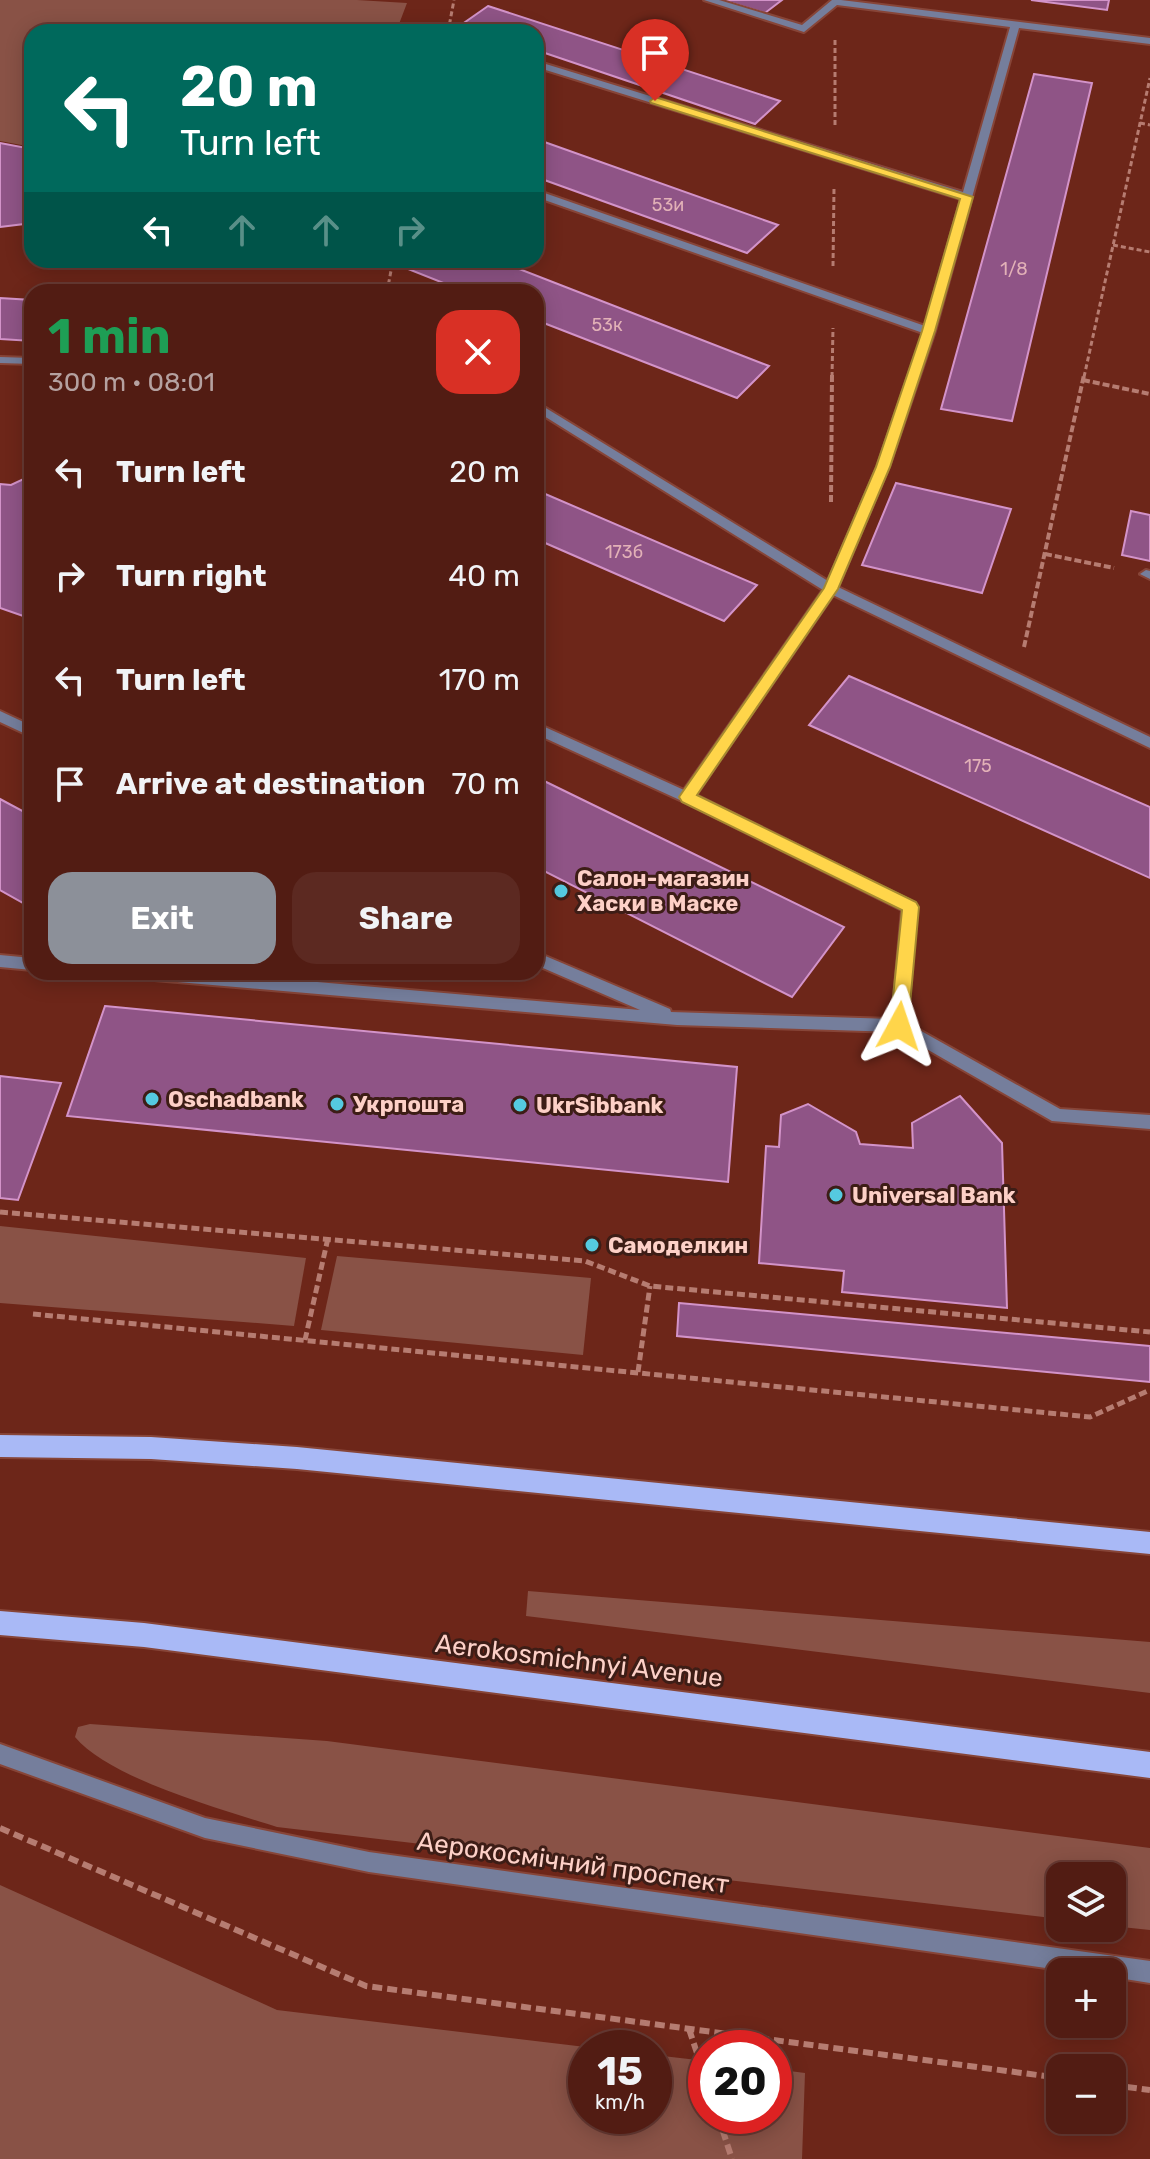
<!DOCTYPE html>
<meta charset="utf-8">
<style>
body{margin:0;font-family:Rubik,sans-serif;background:#5c2921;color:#f1f3f6;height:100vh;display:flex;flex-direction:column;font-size:30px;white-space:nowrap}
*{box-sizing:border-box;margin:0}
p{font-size:26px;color:#b5a1a0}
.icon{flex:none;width:44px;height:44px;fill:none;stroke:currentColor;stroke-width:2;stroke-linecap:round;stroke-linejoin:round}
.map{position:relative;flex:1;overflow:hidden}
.panel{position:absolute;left:24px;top:284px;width:520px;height:696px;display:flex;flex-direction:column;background:#521c13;border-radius:24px;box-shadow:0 4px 20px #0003,0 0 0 2px #683a33}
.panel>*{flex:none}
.guide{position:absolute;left:24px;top:24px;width:520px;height:244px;border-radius:24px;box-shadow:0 4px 20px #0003,0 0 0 2px #683a33;background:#00695c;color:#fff;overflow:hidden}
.fabs{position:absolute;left:1046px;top:1862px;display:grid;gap:16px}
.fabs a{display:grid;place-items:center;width:80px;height:80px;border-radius:16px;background:#521c13;box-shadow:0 4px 20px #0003,0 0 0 2px #683a33;font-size:40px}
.speed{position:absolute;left:568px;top:2030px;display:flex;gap:16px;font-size:40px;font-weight:700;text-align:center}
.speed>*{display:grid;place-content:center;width:104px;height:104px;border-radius:50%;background:#521c13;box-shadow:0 4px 20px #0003,0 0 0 2px #683a33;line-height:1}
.speed small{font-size:20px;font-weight:400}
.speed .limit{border:12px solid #d22;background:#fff;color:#111}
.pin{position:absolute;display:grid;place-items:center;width:68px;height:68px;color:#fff;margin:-82px -34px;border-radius:50% 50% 50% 0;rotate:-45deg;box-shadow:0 0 8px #0007}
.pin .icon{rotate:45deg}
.me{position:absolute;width:88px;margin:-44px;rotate:5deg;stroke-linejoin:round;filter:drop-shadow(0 0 6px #0008)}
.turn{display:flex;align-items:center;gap:28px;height:168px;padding:0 24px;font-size:36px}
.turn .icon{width:104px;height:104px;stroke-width:2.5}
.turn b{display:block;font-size:56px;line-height:68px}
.lanes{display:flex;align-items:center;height:76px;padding:0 24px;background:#0003;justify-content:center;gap:40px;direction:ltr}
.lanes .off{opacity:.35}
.round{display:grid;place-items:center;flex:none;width:84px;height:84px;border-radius:24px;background:#5c2921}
.summary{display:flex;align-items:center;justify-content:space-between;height:136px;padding:0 24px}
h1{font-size:48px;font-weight:700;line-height:60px;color:#1e9e55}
.cta{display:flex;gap:16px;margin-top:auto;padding:16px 24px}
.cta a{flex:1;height:92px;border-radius:24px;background:#8c9099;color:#fff;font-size:32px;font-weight:700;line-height:92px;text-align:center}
.cta a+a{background:#5c2921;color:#f1f3f6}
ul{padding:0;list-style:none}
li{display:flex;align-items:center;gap:24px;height:104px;padding:0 24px}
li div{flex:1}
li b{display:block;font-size:30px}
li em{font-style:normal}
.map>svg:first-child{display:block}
.green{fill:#895246}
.building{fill:#8f5486;stroke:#d393c9;stroke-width:2}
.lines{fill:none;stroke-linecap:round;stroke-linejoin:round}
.service-casing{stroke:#874538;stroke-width:4}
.minor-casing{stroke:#874538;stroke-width:4}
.primary-casing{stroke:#874538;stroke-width:4}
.path-far3{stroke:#b67c71;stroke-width:3;stroke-dasharray:5 3;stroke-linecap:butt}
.path-far2{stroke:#b67c71;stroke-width:4;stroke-dasharray:7 3;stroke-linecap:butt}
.path-far1{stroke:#b67c71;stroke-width:5;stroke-dasharray:8 4;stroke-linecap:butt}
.path{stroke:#b67c71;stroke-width:6;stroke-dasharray:10 5;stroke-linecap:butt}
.service{fill:#757e9c;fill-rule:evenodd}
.minor{fill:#757e9c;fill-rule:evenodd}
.primary{fill:#a9b9f6;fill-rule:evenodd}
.route{fill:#ffd54a;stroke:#a68a30;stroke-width:2}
.poi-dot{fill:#55cae0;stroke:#3d1d16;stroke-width:3}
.labels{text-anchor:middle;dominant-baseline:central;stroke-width:6;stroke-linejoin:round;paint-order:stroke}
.number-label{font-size:18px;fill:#e2b1b7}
.poi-label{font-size:22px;font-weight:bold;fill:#fdd0c7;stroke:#3d1d16;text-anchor:start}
.near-street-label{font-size:26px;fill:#fdd0c7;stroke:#3d1d16}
</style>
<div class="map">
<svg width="1150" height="2159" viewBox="0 0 1150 2159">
<rect width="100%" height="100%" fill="#6d2619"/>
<g class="green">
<path d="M0,0H357L407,3L396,32H32V147L0,141Z"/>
<path d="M0,1226L306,1258L294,1326L0,1303Z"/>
<path d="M337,1256L591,1278L583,1355L321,1330Z"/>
<path d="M528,1591L1150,1642V1693L526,1616Z"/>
<path d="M90,1724L327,1741L1150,1848V1930L1112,1926V1876H1060V1919L277,1827C224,1810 110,1779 75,1737L78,1727Z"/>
<path d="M0,1885L277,2010L594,2048H586V2116H654V2055L706,2061V2116H774V2069L805,2073L802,2159H0Z"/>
</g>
<g class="building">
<path d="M722,0H782L765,13Z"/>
<path d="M1031,0H1109L1107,10Z"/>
<path d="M488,6L780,101L755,124L536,50V32H482L461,25Z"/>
<path d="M1034,74L1092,83L1012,421L941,409Z"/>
<path d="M536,139L778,225L747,253L536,177Z"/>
<path d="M0,143L32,149V223L0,227Z"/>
<path d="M412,260H496L769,366L737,398L536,320V292H466L403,267Z"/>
<path d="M0,298L32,300V341L0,339Z"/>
<path d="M32,475V619L0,608V484L11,485Z"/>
<path d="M896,483L1011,509L982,593L862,565Z"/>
<path d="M536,490L757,585L724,621L536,539Z"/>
<path d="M1131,511L1150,515V561L1122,555Z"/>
<path d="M849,676L1150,807V878L809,725Z"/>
<path d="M536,777L581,799L844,927L792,997L536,867Z"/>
<path d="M0,799L32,816V908L0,890Z"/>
<path d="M105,1006L737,1067L728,1182L67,1116Z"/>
<path d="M0,1076L61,1083L18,1200L0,1198Z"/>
<path d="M960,1096L1002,1143L1007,1308L842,1292L844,1271L759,1263L766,1146L779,1147L781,1115L808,1104L856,1132L860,1144L913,1148L912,1123Z"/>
<path d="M679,1303L1150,1346V1382L677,1336Z"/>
</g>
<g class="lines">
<g class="service-casing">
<g id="service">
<path d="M704,0H719L802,25L832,0H841L1150,38V44L1019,28L935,331L889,467L838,587L1150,737V748L833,595L696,795L915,903L917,907L907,1023L1060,1109L1150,1115V1129L1052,1121L897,1032L677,1025L131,978L123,972H202L640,1010L536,965V952L670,1009L671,1012L892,1019L902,910L682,801L536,734V723L684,790L823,590L536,411V402L828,581L877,467L923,333L536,197V190L925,326L961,199L536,67V61L963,192L1010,27L837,5L804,32Z"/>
<path d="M0,357L32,358V364L0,363Z"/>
<path d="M1146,570L1150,571V579L1140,574Z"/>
<path d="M0,711L32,726V737L0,722Z"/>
<path d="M0,955L32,958V970L0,967Z"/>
</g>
</g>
<g class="minor-casing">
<path id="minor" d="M0,1744L205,1818L369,1852L1150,1961V1983L1112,1977V1972H1074L369,1872L205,1838L0,1764Z"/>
</g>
<g class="primary-casing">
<g id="primary">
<path d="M0,1435L151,1437L297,1447L1150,1532V1554L297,1469L151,1459L0,1457Z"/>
<path d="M0,1611L144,1623L1150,1752V1778L144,1647L0,1635Z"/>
</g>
</g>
<g class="path-far3">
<path d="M448,32L454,0"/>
<path d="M835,40V126"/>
<path d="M1140,123L1150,125"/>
<path d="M1113,245L1150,252"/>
<path d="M833,266L834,188"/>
<path d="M387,292L393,260"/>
<path d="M832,377L833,328"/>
<path d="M1084,377L1150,78"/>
</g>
<g class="path-far2">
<path d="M1083,380L1150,394"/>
<path d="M831,502L832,375"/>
<path d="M1045,554L1114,568"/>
<path d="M1024,647L1084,375"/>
</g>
<g class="path-far1">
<path d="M0,1212L585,1261L650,1286L1150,1332"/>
<path d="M33,1314L1090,1417L1150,1390"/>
<path d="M305,1340L328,1238"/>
<path d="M638,1372L650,1286"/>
</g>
<g class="path">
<path d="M0,1828L366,1986L1060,2078"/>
<path d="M689,2029L706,2080"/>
<path d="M1112,2085L1150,2090"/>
<path d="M718,2116L732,2159"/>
</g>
<use href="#service" class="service"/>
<use href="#minor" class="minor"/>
<use href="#primary" class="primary"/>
</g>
<path class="route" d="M655,97L973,197L935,331L890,467L838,589L697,795L916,902L919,907L908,1026L899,1033L890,1026L902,910L682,802L679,797L824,588L876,467L922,331L960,199L651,103L650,101Z"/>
<g class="poi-dot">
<circle cx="561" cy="891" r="8"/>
<circle cx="152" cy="1099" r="8"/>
<circle cx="337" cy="1104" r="8"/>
<circle cx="520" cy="1105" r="8"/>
<circle cx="836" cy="1195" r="8"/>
<circle cx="592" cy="1245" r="8"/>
</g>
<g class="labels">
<g class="number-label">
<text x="668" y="205">53и</text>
<text x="1014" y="269">1/8</text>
<text x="607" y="325">53к</text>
<text x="624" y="552">173б</text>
<text x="978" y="766">175</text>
</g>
<g class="poi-label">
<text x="577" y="878">Салон-магазин<tspan x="577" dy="25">Хаски в Маске</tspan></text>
<text x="168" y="1099">Oschadbank</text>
<text x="353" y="1104">Укрпошта</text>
<text x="536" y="1105">UkrSibbank</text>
<text x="852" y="1195">Universal Bank</text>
<text x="608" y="1245">Самоделкин</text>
</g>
<g class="near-street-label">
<text transform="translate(579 1661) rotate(7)">Aerokosmichnyi Avenue</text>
<text transform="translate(573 1863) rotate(8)">Аерокосмічний проспект</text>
</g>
</g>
</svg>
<div class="fabs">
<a><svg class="icon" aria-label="layers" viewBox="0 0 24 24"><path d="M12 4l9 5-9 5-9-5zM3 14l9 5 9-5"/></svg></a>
<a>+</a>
<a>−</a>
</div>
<div class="speed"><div>15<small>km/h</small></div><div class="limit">20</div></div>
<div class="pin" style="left:655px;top:101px;background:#d93025"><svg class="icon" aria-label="arrive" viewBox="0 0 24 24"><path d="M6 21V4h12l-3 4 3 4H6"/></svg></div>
<svg class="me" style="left:899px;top:1026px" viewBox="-20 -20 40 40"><path d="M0-17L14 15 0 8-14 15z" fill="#ffd54a" stroke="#fff" stroke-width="4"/></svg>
<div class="guide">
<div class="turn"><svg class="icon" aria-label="left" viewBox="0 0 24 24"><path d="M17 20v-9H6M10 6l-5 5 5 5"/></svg><div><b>20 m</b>Turn left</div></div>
<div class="lanes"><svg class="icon" aria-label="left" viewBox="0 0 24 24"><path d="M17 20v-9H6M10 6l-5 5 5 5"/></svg><svg class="icon off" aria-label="ahead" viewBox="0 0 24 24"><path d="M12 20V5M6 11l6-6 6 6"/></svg><svg class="icon off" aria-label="ahead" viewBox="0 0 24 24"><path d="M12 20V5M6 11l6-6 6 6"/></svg><svg class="icon off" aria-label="right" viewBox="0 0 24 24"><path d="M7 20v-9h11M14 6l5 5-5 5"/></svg></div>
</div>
<section class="panel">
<div class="summary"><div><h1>1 min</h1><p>300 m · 08:01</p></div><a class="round" style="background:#d93025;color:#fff"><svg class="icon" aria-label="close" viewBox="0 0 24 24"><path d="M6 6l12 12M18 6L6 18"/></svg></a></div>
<ul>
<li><svg class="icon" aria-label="left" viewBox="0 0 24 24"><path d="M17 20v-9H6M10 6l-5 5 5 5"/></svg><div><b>Turn left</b></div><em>20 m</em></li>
<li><svg class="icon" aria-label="right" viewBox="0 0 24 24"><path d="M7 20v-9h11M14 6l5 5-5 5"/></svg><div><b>Turn right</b></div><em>40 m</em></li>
<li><svg class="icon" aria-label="left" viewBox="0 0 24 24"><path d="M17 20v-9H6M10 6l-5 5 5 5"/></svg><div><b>Turn left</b></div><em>170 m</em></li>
<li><svg class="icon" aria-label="arrive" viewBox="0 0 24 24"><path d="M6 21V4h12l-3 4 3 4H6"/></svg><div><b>Arrive at destination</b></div><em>70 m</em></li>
</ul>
<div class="cta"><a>Exit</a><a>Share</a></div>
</section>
</div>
